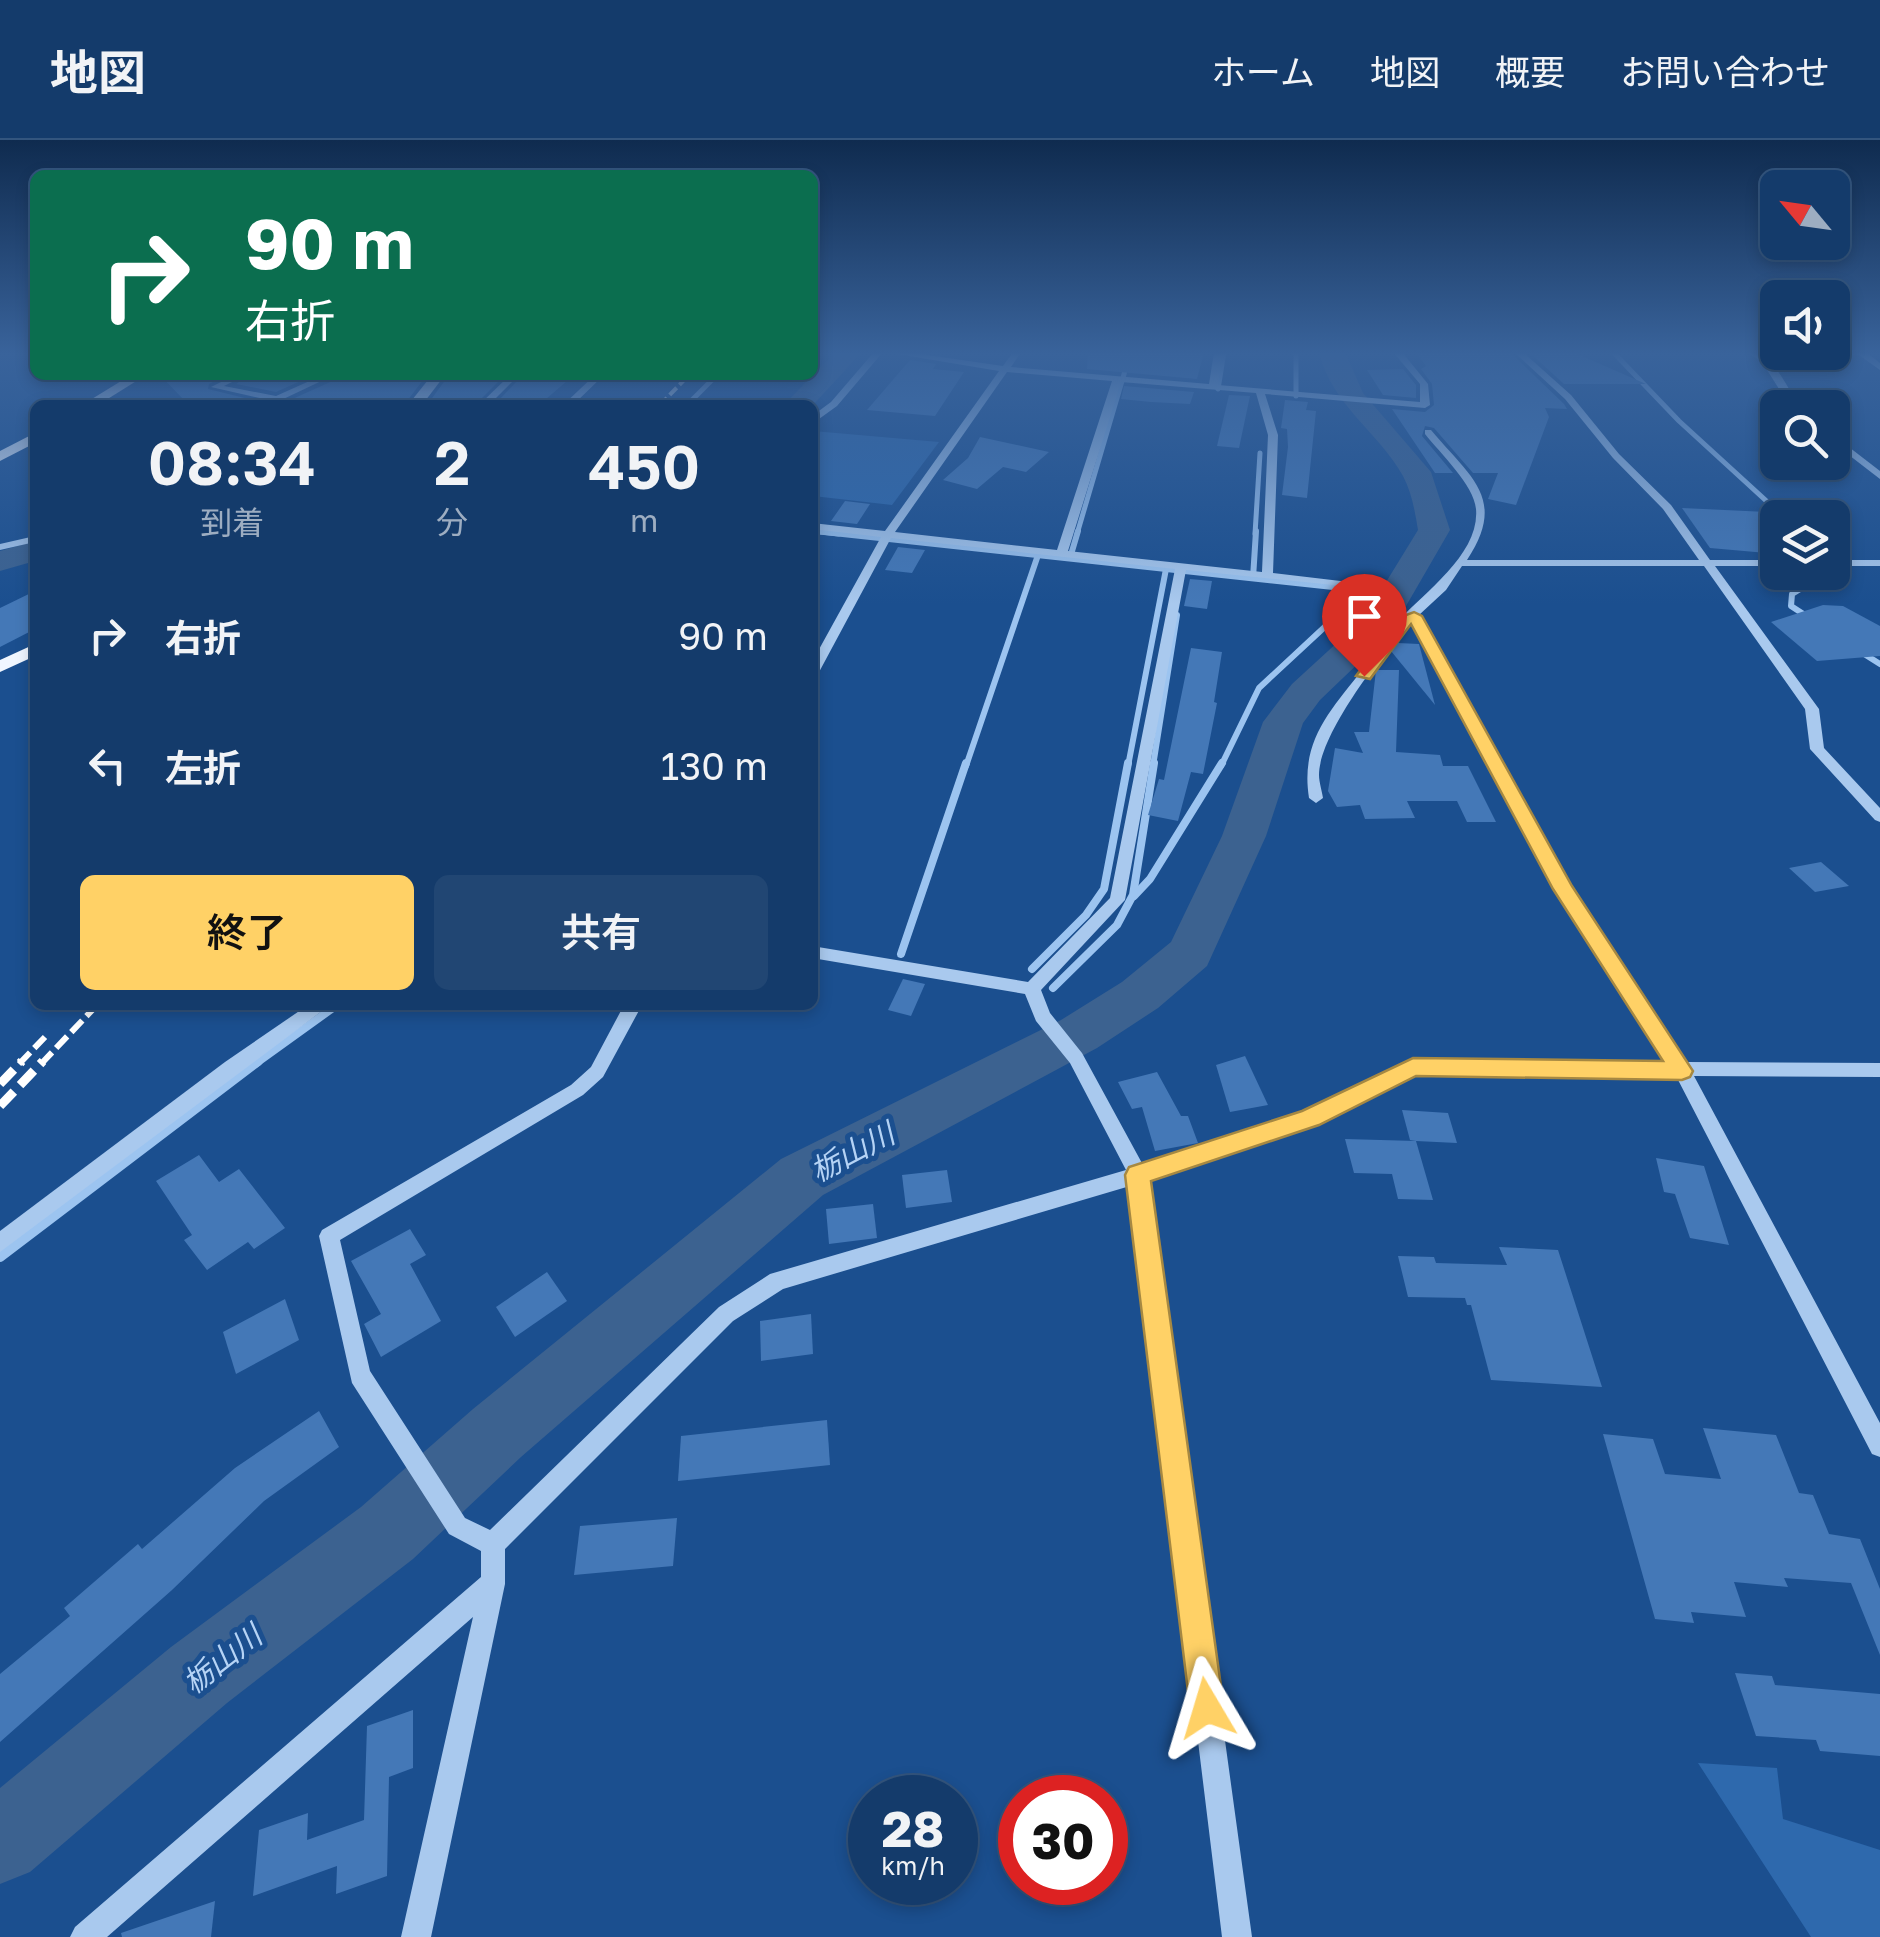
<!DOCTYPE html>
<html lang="ja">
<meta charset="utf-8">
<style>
body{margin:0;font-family:"Golos Text","Noto Sans JP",sans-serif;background:#214673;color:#f1f3f6;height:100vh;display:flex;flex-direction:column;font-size:38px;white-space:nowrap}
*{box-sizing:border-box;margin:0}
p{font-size:32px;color:#9dadc1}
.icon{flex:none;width:55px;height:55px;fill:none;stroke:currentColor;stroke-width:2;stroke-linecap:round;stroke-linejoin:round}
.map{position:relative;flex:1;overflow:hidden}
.drawer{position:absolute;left:30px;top:260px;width:788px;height:610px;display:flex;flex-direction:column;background:#143b6b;border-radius:15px;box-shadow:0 5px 15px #0003,0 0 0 2px #33557e}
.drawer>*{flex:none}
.banner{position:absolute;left:30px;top:30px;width:788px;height:210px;border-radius:15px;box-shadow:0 5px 15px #0003,0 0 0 2px #33557e;background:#0b6e4f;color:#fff;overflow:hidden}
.needle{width:65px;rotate:299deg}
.controls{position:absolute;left:1760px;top:30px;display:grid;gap:20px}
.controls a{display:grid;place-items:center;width:90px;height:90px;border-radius:15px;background:#143b6b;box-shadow:0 5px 15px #0003,0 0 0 2px #33557e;font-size:50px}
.speed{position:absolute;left:848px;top:1635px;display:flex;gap:20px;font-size:50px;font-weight:700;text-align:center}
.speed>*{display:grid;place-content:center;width:130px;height:130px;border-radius:50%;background:#143b6b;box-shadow:0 5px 15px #0003,0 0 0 2px #33557e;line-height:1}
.speed small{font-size:25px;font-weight:400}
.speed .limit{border:15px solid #d22;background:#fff;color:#111}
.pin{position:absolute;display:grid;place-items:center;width:85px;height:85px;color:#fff;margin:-102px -42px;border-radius:50% 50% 50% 0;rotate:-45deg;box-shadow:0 0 10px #0007}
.pin .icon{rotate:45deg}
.me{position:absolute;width:110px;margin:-55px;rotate:353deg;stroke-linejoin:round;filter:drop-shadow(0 0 8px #0008)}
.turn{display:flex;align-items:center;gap:35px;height:210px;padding:0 50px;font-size:45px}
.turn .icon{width:130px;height:130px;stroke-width:2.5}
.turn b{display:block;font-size:70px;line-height:85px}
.eta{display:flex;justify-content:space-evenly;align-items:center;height:170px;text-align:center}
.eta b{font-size:60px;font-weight:600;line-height:70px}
.primary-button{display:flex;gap:20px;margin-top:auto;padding:20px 50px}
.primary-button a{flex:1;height:115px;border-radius:15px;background:#ffd166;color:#111;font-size:40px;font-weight:600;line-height:115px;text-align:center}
.primary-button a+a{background:#214673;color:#f1f3f6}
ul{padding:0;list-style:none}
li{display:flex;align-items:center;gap:30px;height:130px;padding:0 50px}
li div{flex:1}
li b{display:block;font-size:38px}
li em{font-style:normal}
header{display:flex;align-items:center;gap:60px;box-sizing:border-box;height:140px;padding:0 50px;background:#143b6b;border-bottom:2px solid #33557e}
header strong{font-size:48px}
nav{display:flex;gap:55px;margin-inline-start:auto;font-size:35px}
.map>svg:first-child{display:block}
.green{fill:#2e69ad}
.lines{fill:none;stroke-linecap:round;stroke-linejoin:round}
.stream-far3{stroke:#9cc4f0;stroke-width:5}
.stream-far2{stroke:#9cc4f0;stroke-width:6}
.stream-far1{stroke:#9cc4f0;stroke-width:8}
.stream{stroke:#9cc4f0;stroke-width:10}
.river{fill:#3c6290;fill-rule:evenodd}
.building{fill:#4478b7}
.minor{fill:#a9c9ee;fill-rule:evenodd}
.major{fill:#f0f6ff;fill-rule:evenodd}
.rail-far2{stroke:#fff;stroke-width:4;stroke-dasharray:10 4;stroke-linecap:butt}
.rail-far1{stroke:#fff;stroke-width:6;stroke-dasharray:16 6;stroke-linecap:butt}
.rail{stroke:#fff;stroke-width:9;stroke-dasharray:20 9;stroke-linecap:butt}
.route{fill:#ffd166;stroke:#a68842;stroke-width:2.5}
.labels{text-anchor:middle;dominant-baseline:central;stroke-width:10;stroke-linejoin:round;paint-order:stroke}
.water-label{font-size:30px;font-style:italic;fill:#b5d3f5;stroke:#1b4f8f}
</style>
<header>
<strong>地図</strong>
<nav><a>ホーム</a><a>地図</a><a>概要</a><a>お問い合わせ</a></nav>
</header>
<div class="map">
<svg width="1880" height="1797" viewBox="0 0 1880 1797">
<rect width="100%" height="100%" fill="#1b4f8f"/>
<g class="green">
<path d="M813,291L939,302L892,365L813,356Z"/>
<path d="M1698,1623L1777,1628L1783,1679L1880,1710V1797H1811Z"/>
</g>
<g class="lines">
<g class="stream-far3">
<path d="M1296,212V256"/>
<path d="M1613,212L1679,281L1785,378"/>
<path d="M1788,212L1831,214"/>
<path d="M1218,249L1224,212"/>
<path d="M687,265L717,235"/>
<path d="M812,391L839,394"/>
<path d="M1077,394L1127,224"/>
<path d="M1255,394L1260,313"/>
</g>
<g class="stream-far2">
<path d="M815,391L1398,454"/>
<path d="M1070,418L1078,391"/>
<path d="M1253,438L1256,391"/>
<path d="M1811,479L1791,466L1792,454L1828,432"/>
<path d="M1861,512L1880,524"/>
<path d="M966,626L1038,415"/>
<path d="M1128,626L1166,429"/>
<path d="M1153,626L1177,475"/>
<path d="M1221,626L1259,548L1330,482"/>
</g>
<g class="stream-far1">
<path d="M1134,756L1150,739L1222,623"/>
<path d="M901,814L966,623"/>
<path d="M1032,829L1086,775L1104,749L1128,623"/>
<path d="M1053,848L1117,785L1133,755L1154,623"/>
<path d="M255,924L337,865"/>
</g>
<path class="stream" d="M0,1117L258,921"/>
<g class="river">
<path d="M835,212H862L812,266L784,265Z"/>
<path d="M1319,212H1345L1363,253L1431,332L1450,390L1391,492L1320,560L1303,583L1266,696L1207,826L1158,868L1097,908L823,1055L521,1317L413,1419L227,1563L30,1732L0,1744V1648L171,1507L361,1367L473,1269L781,1019L1061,880L1122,842L1171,802L1222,696L1263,582L1292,544L1364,478L1418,390C1415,372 1412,353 1403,336C1378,291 1332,266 1319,212Z"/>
<path d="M35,401V421L0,431V411Z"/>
</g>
</g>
<g class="building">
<path d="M1088,212H1204L1197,239L1087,229Z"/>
<path d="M1416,212L1511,213L1564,264L1567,269L1545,268L1549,277L1516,365L1488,359L1498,333H1473L1434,288L1425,286L1422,296L1453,333H1435L1392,269L1425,272L1434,265L1432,244L1421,229L1426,226Z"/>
<path d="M1530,213H1575L1646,244H1564Z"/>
<path d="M910,220L936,224L933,229L964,232L935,276L867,270Z"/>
<path d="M1403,229L1416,245V258L1383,255L1367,230Z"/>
<path d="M160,235H227L209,244L208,249L273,265H212L183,259Z"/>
<path d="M249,235H280L303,240L276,252L236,244Z"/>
<path d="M346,235L370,240L376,235L423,240L404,265H279Z"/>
<path d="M449,235H505L475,265H427Z"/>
<path d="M523,235H574L539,265H494Z"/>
<path d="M1124,246L1194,252L1190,264L1151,262L1121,259Z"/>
<path d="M1229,255L1250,256L1239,308L1217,306Z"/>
<path d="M1285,260L1308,262L1306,270L1316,271L1307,358L1282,355L1288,307L1287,289L1281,288Z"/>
<path d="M980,297L1049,312L1026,332L1003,327L977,349L943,340L968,318Z"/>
<path d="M845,361L870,364L857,384L831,381Z"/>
<path d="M1682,368L1767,372L1778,386V414L1710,408Z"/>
<path d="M898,407L925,410L912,433L885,430Z"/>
<path d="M1190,439L1212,441L1207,469L1184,466Z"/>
<path d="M35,451V489L0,507V468Z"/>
<path d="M1823,465L1843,466L1880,486V516L1817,521L1771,482Z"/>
<path d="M1398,503L1419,504L1435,565L1391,511Z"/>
<path d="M1191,508L1222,512L1214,562L1217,563L1203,634L1191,632L1178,681L1148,675L1159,639L1164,640Z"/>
<path d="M1376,530H1399L1396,612L1440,615L1443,626H1468L1496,682H1467L1457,661H1407L1415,678L1365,679L1360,665L1337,667L1328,651L1335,608L1363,613L1354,592H1369Z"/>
<path d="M1821,722L1849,746L1815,752L1789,728Z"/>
<path d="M903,839L925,844L911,876L888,870Z"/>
<path d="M1245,916L1268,965L1230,972L1216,925Z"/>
<path d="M1157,932L1181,976H1188L1198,1003L1155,1011L1142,967L1132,969L1118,942Z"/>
<path d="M1402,970L1448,973L1457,1003L1416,1001L1433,1060L1398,1059L1392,1034L1354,1033L1345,999L1416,1001L1410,1000Z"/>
<path d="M199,1015L219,1042L239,1029L285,1088L254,1109L248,1102L207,1130L184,1100L192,1095L156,1041Z"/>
<path d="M1656,1018L1704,1026L1729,1105L1690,1098L1675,1054L1664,1052Z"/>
<path d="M947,1030L952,1062L906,1068L902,1035Z"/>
<path d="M873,1064L877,1098L829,1104L826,1069Z"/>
<path d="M410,1089L426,1115L410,1124L441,1181L381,1217L364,1184L381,1174L351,1121Z"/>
<path d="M1499,1107L1558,1110L1602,1247L1491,1240L1471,1165H1467L1465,1158L1408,1157L1398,1116L1434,1117L1436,1123L1507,1125Z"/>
<path d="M547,1132L567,1161L515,1197L496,1167Z"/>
<path d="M285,1159L299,1200L236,1234L223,1192Z"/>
<path d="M811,1174L813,1214L761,1221L760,1181Z"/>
<path d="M319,1271L339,1307L264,1361L172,1450L0,1602V1534L70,1476L64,1468L138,1404L142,1409L235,1328Z"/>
<path d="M827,1280L830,1325L678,1341L681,1296Z"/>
<path d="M1703,1288L1776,1295L1799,1353L1813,1355L1829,1394L1860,1399L1880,1449V1515L1851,1443L1784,1438L1788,1447L1734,1442L1746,1477L1691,1472L1694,1483L1655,1479L1603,1294L1653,1299L1665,1334L1721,1339Z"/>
<path d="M677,1378L673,1426L574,1435L580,1386Z"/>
<path d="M1735,1533L1772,1536L1775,1545L1880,1554V1616L1820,1611L1816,1600L1756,1596Z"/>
<path d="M413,1570V1628L389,1637L387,1736L336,1754L337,1726L253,1756L259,1690L308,1673L307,1700L364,1680L367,1586Z"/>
<path d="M215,1761L211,1797H122L121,1793Z"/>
</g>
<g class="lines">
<g class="minor">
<path d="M874,212H883L837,266L812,284V276L831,262Z"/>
<path d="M885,212H907L1003,226L1013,212H1021L1011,227L1209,244L1214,212H1222L1218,245L1420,262V244L1393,212H1402L1428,244L1430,265L1425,268L1265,254L1278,295L1273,433L1349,442L1353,443V447L1186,430L1125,760L1041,850L1050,873L1082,913L1143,1025L1304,972L1413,920L1666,922L1555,749L1411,482C1383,512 1319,594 1319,635C1319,642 1322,651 1323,658L1316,663L1309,658C1300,601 1330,571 1363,529C1375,512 1386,494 1400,479C1426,451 1480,413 1476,369C1474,345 1440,313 1425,294V290H1431C1470,337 1508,358 1467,420H1699L1663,369L1613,318L1565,259L1514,212H1523L1571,255L1619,314L1671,365L1710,420H1778V426H1715L1819,569L1824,608L1880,668V682L1875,680L1810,609L1805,569L1704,426H1462L1446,450L1419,475L1570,747L1685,922L1880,923V937L1694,936L1880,1283V1317L1872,1314L1676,936L1415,934L1317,983L1148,1040L1252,1797H1222L1130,1046L783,1149L733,1181L505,1409V1444L431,1797H401L473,1477L107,1797H70L75,1787L481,1437V1411L449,1394L352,1243L319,1096L322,1090L571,945L591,927L624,865H642L603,937L583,955L340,1100L370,1231L465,1378L490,1390L719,1167L770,1134L1126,1030L1070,923L1036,881L1025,854L812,818V806L1028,842L1110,758L1175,429L891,398L818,534L812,538V522L881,397L812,389V383L885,391L999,231ZM1007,232L1112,241L1057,410L895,392ZM1121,242L1256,253L1268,295L1262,432L1068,411Z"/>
<path d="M1746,212C1774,212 1786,246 1800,268H1791L1762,222Z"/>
<path d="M1834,212H1866L1880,223V230L1859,215Z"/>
<path d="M235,235H246L224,246L276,256L323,235H334L277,262L211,247Z"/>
<path d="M510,235H519L489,265H479Z"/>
<path d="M595,235H604L573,265H563Z"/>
<path d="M1832,294L1880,331V339L1832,302Z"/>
<path d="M35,396V402L0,410V404Z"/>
<rect x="1832" y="420" width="48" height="6"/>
<path d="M308,865H330L0,1112V1091L225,922Z"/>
</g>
<g class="major">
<path d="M131,235H146L98,265H82Z"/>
<path d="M432,235H445L422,265H408Z"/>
<path d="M35,293V303L0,321V311Z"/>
<path d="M35,504V516L0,532V520Z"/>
</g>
<path class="rail-far2" d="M660,265L689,235"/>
<g class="rail-far1">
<path d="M19,924L45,897"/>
<path d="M41,924L97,865"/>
</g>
<g class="rail">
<path d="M0,944L22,921"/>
<path d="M0,966L43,921"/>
</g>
</g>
<linearGradient id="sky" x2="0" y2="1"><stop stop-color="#0f2b4f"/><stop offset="0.46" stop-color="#39639b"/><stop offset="1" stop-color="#39639b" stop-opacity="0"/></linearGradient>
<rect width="1880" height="464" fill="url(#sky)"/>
<path class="route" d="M1414,472L1422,476L1572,746L1693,931L1690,937L1682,940L1416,936L1319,985L1151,1041L1224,1568L1219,1581L1207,1586L1195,1581L1190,1568L1125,1035L1129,1027L1302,971L1413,918L1663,921L1553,749L1411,484L1370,539L1356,536L1398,478Z"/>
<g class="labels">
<g class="water-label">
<text transform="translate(852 1012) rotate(-28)">栃山川</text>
<text transform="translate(222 1519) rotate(-38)">栃山川</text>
</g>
</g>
</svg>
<div class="controls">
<a><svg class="needle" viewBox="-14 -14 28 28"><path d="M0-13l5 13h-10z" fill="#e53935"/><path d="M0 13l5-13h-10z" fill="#9dadc1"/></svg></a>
<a><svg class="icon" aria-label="sound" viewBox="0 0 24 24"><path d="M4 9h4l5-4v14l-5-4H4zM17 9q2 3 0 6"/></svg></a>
<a><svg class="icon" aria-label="search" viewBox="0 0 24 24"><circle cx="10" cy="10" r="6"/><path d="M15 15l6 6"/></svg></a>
<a><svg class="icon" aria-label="layers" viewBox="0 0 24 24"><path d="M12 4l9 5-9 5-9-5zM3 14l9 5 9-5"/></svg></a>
</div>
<div class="speed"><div>28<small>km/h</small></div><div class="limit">30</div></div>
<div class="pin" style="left:1364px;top:536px;background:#d93025"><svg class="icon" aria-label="arrive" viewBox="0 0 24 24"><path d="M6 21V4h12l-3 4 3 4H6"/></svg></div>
<svg class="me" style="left:1207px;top:1568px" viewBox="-20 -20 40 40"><path d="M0-17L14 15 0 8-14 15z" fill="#ffd166" stroke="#fff" stroke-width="4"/></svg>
<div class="banner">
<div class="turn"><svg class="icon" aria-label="right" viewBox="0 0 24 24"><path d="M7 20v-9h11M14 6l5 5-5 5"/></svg><div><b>90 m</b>右折</div></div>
</div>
<section class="drawer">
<div class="eta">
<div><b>08:34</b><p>到着</p></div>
<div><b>2</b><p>分</p></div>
<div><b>450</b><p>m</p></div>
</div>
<ul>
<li><svg class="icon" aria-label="right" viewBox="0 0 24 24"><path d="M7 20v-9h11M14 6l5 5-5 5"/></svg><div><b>右折</b></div><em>90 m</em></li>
<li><svg class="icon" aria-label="left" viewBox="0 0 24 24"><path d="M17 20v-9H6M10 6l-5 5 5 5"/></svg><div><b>左折</b></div><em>130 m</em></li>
</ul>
<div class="primary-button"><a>終了</a><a>共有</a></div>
</section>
</div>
